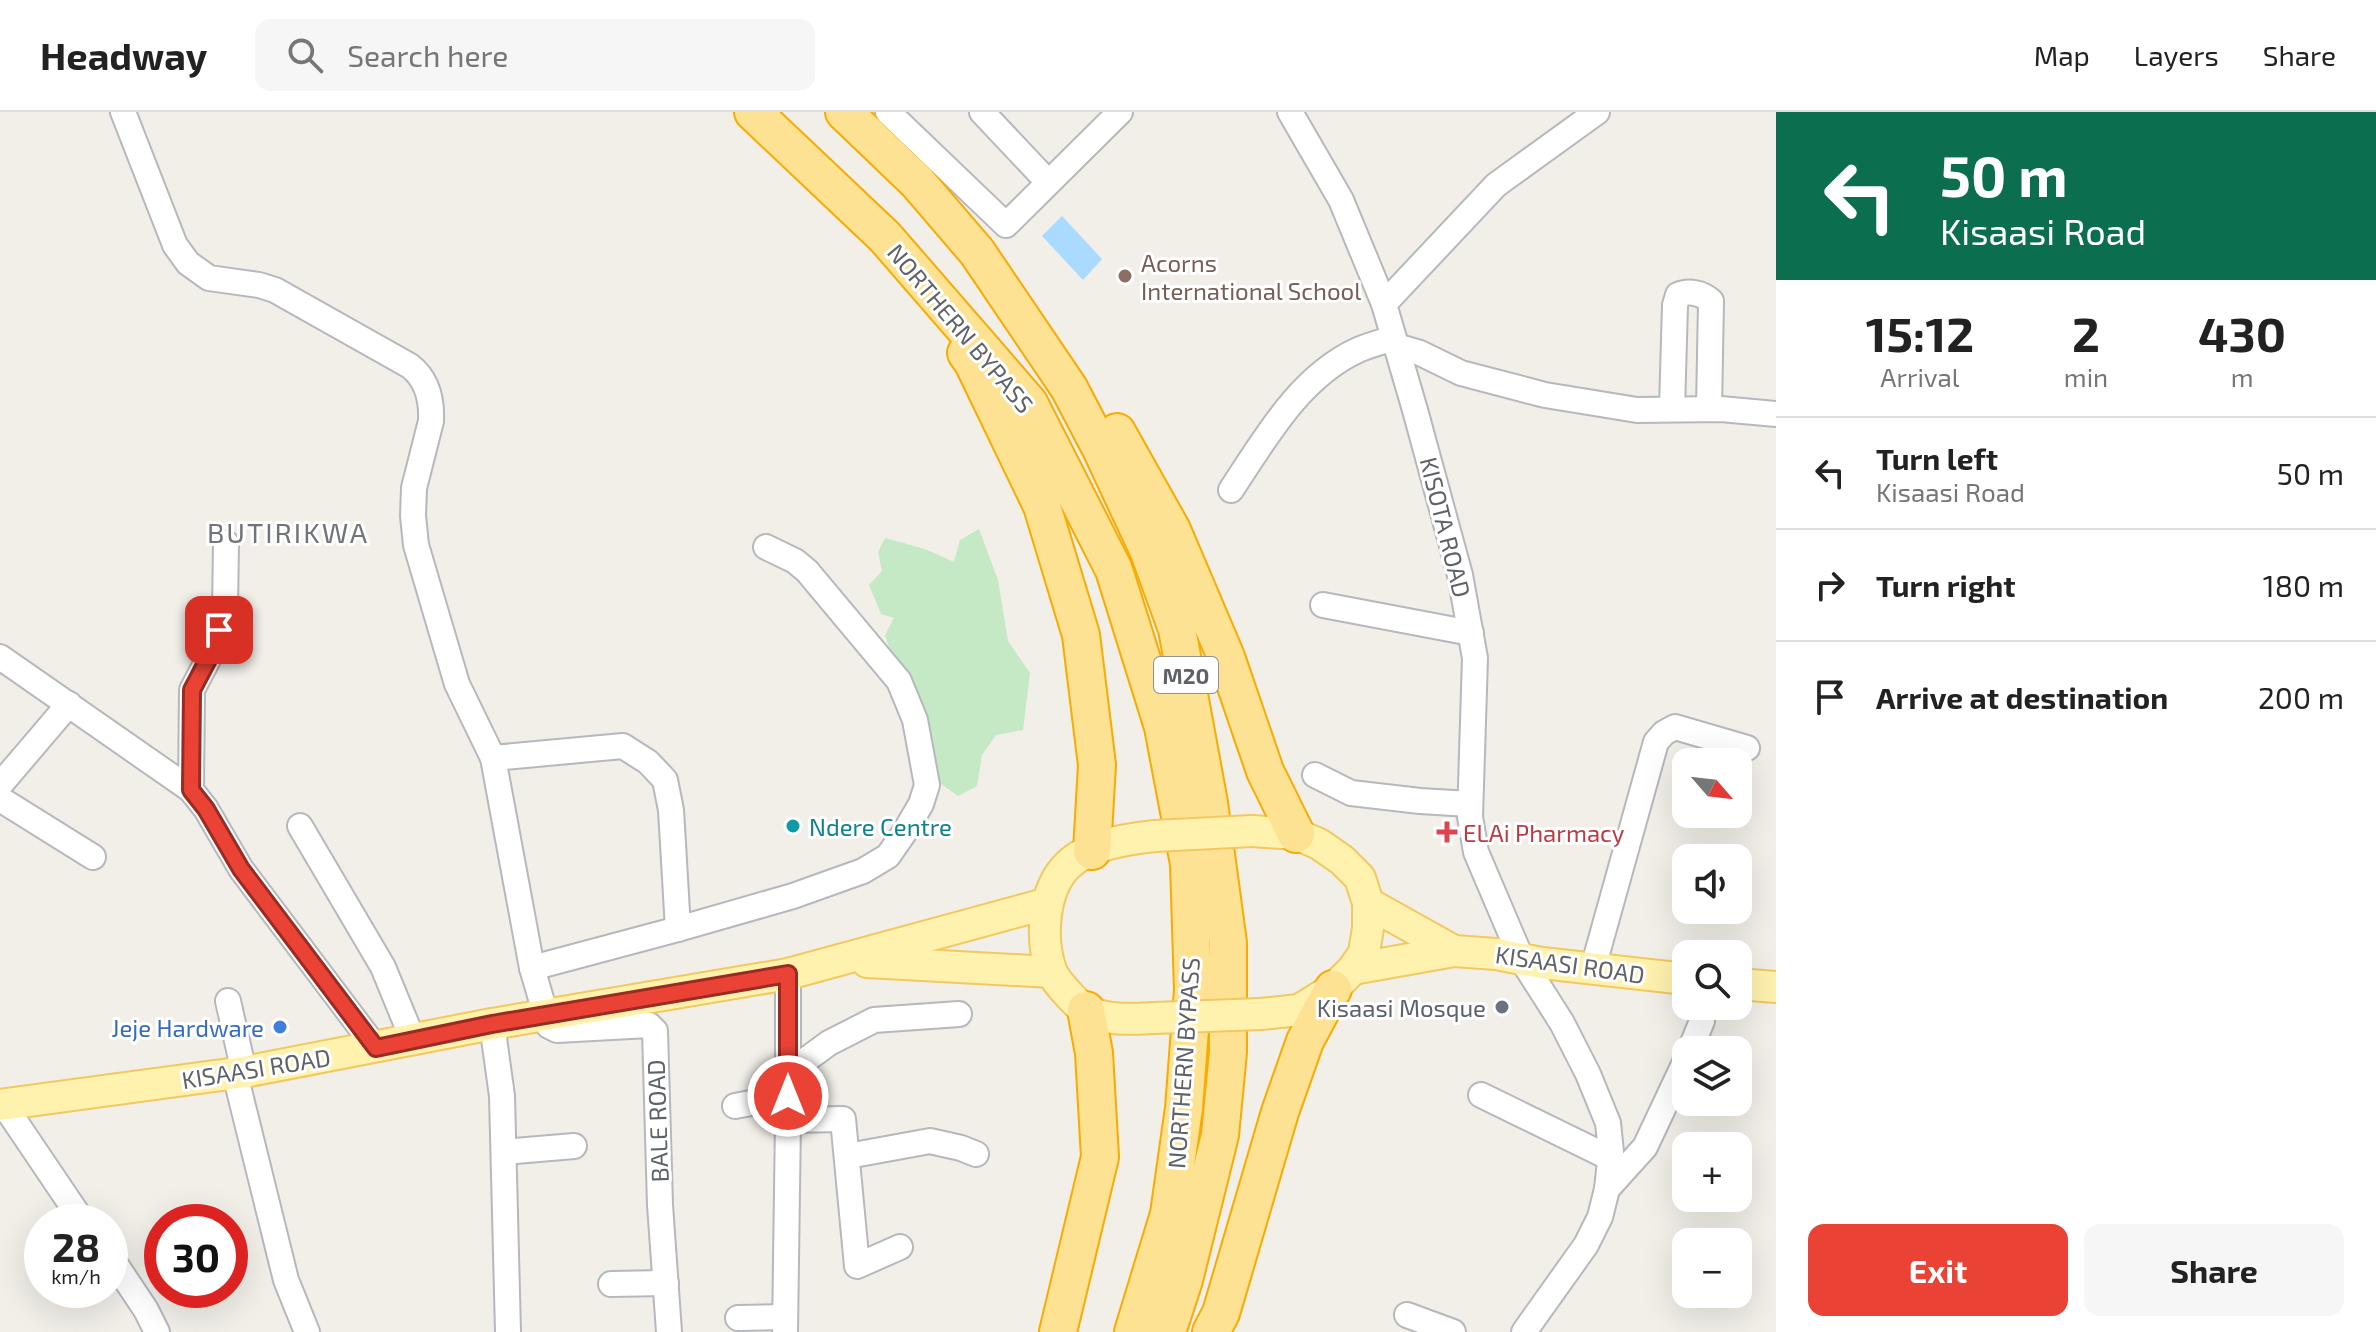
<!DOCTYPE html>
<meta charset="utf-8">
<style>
body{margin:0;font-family:"Exo 2",sans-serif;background:#f6f6f6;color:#222;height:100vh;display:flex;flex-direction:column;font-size:30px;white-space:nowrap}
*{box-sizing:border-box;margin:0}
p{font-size:26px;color:#767676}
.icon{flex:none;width:44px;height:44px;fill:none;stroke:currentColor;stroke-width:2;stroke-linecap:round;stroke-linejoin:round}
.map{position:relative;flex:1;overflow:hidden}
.side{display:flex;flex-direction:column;background:#fff;width:600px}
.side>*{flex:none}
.banner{background:#0b6e4f;color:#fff;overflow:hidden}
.needle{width:52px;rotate:118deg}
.buttons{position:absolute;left:1672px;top:636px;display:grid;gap:16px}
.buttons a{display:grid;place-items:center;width:80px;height:80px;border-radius:16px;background:#fff;box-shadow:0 8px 32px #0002;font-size:40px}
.speed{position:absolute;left:24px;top:1092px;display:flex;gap:16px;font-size:40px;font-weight:700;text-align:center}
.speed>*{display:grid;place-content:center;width:104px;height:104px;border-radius:50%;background:#fff;box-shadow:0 8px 32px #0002;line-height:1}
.speed small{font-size:20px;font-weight:400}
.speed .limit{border:12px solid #d22;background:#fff;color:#111}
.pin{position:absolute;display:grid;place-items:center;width:68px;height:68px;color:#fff;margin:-34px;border-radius:16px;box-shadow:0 4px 12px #0006}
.me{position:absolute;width:88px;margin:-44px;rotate:0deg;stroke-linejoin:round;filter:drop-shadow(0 0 6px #0008)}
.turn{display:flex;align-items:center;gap:28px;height:168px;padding:0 32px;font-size:36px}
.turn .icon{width:104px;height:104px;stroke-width:2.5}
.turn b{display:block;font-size:56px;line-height:68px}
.eta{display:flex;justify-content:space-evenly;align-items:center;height:136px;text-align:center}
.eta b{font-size:48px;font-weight:700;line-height:56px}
.button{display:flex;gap:16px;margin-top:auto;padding:16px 32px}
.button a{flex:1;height:92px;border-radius:16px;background:#ea4335;color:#fff;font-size:32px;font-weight:700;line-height:92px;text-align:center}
.button a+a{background:#f6f6f6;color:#222}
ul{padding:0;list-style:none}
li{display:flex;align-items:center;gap:24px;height:112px;padding:0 32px;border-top:2px solid #e0e0e0}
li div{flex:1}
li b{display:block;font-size:30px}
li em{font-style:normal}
header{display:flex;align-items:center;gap:48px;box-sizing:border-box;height:112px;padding:0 40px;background:#fff;border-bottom:2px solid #e0e0e0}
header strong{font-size:38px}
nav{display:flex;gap:44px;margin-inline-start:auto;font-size:28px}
.search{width:560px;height:72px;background:#f6f6f6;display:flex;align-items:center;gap:20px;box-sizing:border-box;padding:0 28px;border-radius:16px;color:#767676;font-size:30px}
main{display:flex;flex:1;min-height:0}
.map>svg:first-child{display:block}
.green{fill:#c5e8c5}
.water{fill:#aadaff}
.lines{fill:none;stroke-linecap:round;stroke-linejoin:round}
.minor-casing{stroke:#b5b8bc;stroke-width:28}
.major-casing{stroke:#f2c960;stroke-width:34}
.highway-casing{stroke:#f9ab00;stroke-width:40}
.minor{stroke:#fff;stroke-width:24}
.major{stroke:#fff2af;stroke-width:30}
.highway{stroke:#fde293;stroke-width:36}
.major-bridge-casing{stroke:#f2c960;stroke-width:34;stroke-linecap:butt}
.major-bridge{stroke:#fff2af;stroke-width:30}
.route-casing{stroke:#982c22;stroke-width:20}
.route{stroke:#ea4335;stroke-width:14}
.education-dot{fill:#8d6e63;stroke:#fff;stroke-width:3}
.culture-dot{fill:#0f9aa8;stroke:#fff;stroke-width:3}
.health-dot{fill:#e0444e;stroke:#fff;stroke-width:3}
.worship-dot{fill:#6b7280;stroke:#fff;stroke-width:3}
.shop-dot{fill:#3f7fe0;stroke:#fff;stroke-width:3}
.labels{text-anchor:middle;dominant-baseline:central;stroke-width:6;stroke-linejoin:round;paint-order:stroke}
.shield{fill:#fff;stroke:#8f9295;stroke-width:2}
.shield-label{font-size:22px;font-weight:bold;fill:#5f6368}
.education-label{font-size:24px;fill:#785e54;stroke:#fff;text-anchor:start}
.street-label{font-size:24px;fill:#5f6368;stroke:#fff}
.culture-label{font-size:24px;fill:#0d838f;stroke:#fff;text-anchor:start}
.health-label{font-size:24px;fill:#be3a42;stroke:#fff;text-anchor:start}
.worship-label{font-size:24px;fill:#5b616d;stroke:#fff;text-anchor:end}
.shop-label{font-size:24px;fill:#366cbe;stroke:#fff;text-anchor:end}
.quarter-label{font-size:28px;letter-spacing:2px;fill:#70757a;stroke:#fff}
</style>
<header>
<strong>Headway</strong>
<div class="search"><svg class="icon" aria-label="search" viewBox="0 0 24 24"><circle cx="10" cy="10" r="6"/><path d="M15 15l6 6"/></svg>Search here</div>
<nav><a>Map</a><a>Layers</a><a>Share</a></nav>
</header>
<main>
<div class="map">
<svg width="1776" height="1220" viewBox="0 0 1776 1220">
<rect width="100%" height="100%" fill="#f1efe8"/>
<path class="green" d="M979,417L998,468L1008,529L1030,561L1023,618L996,623L982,643L977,674L958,684L934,667L885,523L894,506L881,502L869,473L882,459L878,440L885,426L925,437L954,450L960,428Z"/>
<path class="water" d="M1062,104L1102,147L1083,168L1042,124Z"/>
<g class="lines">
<g class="minor-casing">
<g id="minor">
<path d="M123,0L175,133L188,151L209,166L259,173L275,178L410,254C428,268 432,288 431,309L414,376L413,404L416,433L457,572L493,646L532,856L549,914L557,918L649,913L655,919L660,1093L669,1220"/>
<path d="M888,0L1006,113L1120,0"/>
<path d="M982,0L1048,70"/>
<path d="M1290,0L1341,88L1384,192L1415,298L1460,463L1475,546L1470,705L1476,740L1522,848L1562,911L1588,962L1608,1011L1611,1040L1607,1077L1600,1105L1586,1133L1524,1220"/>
<path d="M1384,192L1496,73L1597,0"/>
<path d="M1396,234L1420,241L1461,261L1545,283L1637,298L1721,297L1776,302"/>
<path d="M1672,297L1675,193L1678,183C1689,178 1702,181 1711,189L1709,297"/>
<path d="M1231,378C1265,327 1299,265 1358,238C1369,233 1382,230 1393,226"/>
<path d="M1323,493L1471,521"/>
<path d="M0,545L191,678L206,697L241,757L376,936"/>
<path d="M493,646L623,634L648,650L665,668L671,698L678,817"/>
<path d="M1315,663L1351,681L1420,689L1470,692"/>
<path d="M0,673L69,592"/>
<path d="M191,678L192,578L213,538L225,498L226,431"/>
<path d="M0,687L93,745"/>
<path d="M300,714L383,855L413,928"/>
<path d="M532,856L678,817L793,784L863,759L888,744L904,721L921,692L927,673L915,608L899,569L807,459L795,449L766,435"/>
<path d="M1593,856L1656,630L1664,621L1675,615L1747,636"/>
<path d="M228,889L244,960"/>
<path d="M492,912L502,984L508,1220"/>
<path d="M1690,938L1702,909L1703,894"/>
<path d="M788,961L829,931L874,908L959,902"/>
<path d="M235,962L286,1168L307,1220"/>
<path d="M1481,983L1610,1046"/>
<path d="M4,993L83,1110"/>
<path d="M735,994L788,984"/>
<path d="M788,1008L843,1007L857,1154L900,1135"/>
<path d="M504,1040L574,1034"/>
<path d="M848,1044L930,1029L961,1036L976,1042"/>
<path d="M1607,1077L1645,1035L1686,948"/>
<path d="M110,1144L146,1198L157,1220"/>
<path d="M611,1172L666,1171"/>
<path d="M1407,1203L1453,1220"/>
<path d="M738,1206L785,1205"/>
<path d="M785,1220L788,1008V862"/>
</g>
</g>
<g class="major-casing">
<g id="major">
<path d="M1252,719L1296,722L1319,732L1342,748L1360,766L1368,791V816L1364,841L1353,857L1333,877L1299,898L1261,902"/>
<path d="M1368,791L1454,839"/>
<path d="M867,850L1051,860"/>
<path d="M1353,857L1454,839L1496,842L1542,851L1686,867"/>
<path d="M1738,872L1776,875"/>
<path d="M1154,906C1132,907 1108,909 1087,899C1077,893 1054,868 1051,858C1040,826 1043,777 1068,753C1090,732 1127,727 1155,724"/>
<path d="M0,993L244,960L492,912L788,862L1045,792"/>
</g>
</g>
<g class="highway-casing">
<g id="highway">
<path d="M753,0L885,125L1029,291L1114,458L1163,615L1189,752L1193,878L1184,996L1169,1102L1133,1220"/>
<path d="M844,0L917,70L977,140L1069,276L1102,339L1149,440L1177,517L1209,691L1228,831V940L1220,1023L1184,1168L1167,1220"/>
<path d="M966,241L973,251L1042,394L1081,523L1097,653L1092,739"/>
<path d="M1117,320L1172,418L1226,545L1265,659L1296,722"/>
<path d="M1058,1220L1100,1045L1094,941L1086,898"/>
<path d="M1211,1220L1221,1201L1280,1000L1305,929L1333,877"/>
</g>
</g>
<use href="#minor" class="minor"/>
<use href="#major" class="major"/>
<use href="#highway" class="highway"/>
<g class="major-bridge-casing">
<g id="major-bridge">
<path d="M1155,724L1252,719"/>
<path d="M1154,906L1261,902"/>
</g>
</g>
<use href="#major-bridge" class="major-bridge"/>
</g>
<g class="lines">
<g class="route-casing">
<path id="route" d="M219,518L213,538L192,578L191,678L206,697L241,757L376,936L492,912L788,862V984"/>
</g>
<use href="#route" class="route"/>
</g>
<circle class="education-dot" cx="1125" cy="164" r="8"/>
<circle class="culture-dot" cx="793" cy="714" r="8"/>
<path class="health-dot" d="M1443 708h8v8h8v8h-8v8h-8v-8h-8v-8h8z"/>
<circle class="worship-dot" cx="1502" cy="895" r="8"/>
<circle class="shop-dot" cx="280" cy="915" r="8"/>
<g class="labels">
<rect class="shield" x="1154" y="545" width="64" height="36" rx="6"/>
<g class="shield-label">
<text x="1186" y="563">M20</text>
</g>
<g class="education-label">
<text x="1141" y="150">Acorns<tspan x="1141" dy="28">International School</tspan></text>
</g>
<g class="street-label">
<text transform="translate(961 216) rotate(50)">NORTHERN BYPASS</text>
<text transform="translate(1446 415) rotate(76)">KISOTA ROAD</text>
<text transform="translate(1570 852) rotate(8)">KISAASI ROAD</text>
<text transform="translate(1183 951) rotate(-86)">NORTHERN BYPASS</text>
<text transform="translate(256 956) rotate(-9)">KISAASI ROAD</text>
<text transform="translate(657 1009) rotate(-92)">BALE ROAD</text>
</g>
<g class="culture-label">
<text x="809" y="714">Ndere Centre</text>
</g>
<g class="health-label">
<text x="1463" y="720">ELAi Pharmacy</text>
</g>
<g class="worship-label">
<text x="1486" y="895">Kisaasi Mosque</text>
</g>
<g class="shop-label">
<text x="264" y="915">Jeje Hardware</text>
</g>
<g class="quarter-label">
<text x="288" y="420">BUTIRIKWA</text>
</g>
</g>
</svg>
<div class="buttons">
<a><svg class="needle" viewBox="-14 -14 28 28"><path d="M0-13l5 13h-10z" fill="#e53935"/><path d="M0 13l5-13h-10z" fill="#767676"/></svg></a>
<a><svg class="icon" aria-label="sound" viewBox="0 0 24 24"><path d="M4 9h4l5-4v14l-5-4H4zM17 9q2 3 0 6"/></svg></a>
<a><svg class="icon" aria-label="search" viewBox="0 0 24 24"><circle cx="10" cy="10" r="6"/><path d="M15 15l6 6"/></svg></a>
<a><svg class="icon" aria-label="layers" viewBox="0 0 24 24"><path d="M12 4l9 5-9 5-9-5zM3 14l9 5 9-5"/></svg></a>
<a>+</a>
<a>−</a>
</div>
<div class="speed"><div>28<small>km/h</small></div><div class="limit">30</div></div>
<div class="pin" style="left:219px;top:518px;background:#d93025"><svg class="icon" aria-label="arrive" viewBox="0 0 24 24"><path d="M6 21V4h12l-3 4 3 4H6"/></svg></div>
<svg class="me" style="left:788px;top:984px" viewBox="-20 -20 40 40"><circle r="17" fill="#ea4335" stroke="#fff" stroke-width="3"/><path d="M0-11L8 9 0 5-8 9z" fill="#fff"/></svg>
</div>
<section class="side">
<div class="banner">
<div class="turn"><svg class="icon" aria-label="left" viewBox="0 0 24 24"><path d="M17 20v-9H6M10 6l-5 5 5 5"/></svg><div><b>50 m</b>Kisaasi Road</div></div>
</div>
<div class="eta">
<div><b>15:12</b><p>Arrival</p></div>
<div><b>2</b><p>min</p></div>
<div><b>430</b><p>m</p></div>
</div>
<ul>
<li><svg class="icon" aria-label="left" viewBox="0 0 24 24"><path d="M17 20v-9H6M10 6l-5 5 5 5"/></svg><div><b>Turn left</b><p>Kisaasi Road</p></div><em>50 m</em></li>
<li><svg class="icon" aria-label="right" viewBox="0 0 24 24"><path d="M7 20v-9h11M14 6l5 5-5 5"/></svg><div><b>Turn right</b></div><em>180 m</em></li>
<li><svg class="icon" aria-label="arrive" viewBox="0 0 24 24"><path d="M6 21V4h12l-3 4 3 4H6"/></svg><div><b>Arrive at destination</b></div><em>200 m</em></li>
</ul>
<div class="button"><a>Exit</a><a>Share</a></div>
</section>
</main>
